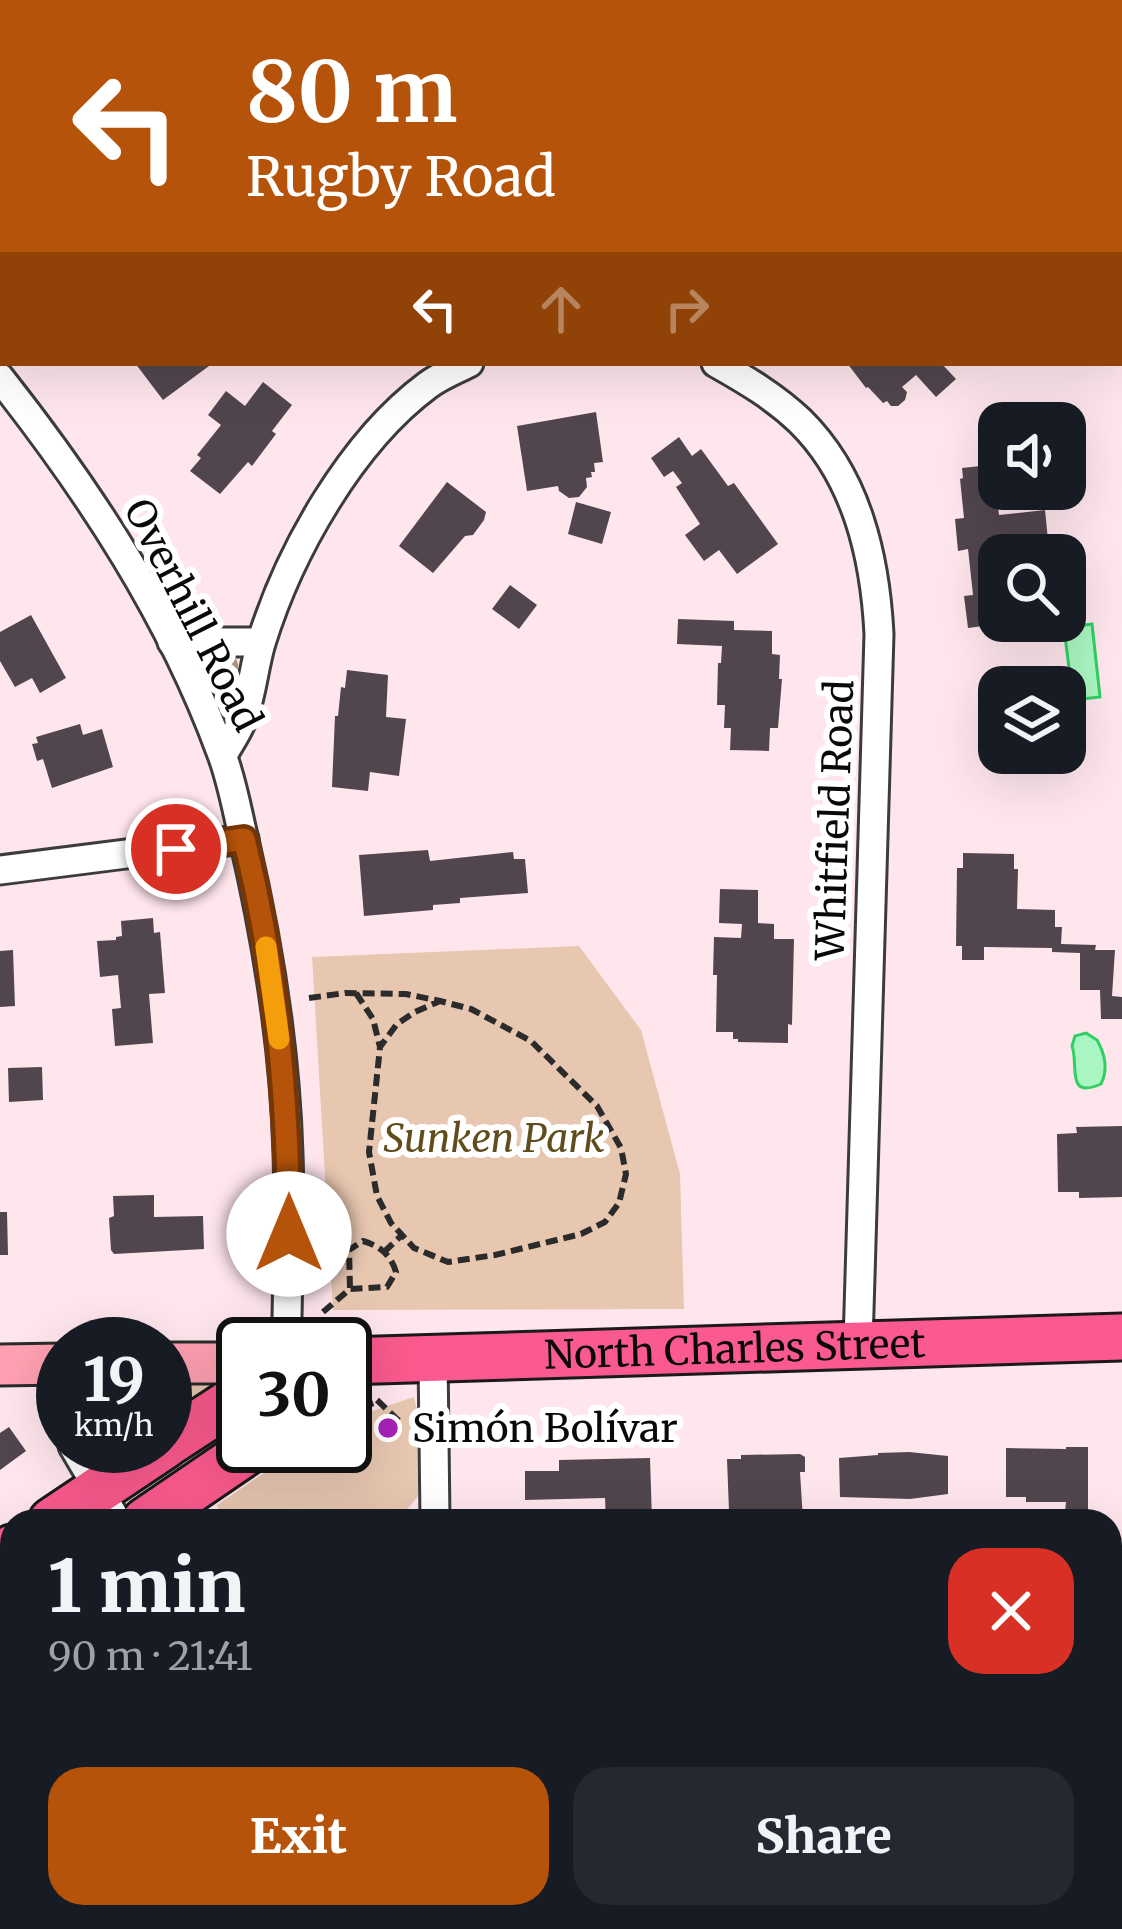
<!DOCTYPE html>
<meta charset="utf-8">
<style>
body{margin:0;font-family:Merriweather,serif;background:#242831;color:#f1f3f6;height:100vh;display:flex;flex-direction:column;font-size:45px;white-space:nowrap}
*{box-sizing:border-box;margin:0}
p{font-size:39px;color:#9ea1a6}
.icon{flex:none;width:66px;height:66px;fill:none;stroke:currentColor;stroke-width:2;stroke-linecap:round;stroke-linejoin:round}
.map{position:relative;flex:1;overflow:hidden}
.side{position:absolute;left:0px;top:1509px;width:1122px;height:420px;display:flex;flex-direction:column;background:#171b24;border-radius:36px 36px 0 0;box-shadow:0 12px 48px #0002}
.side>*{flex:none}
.top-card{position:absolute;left:0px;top:0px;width:1122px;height:366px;box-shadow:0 12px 48px #0002;background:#b45309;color:#fff;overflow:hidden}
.controls{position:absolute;left:978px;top:402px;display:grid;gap:24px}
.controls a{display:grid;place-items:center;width:108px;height:108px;border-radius:24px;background:#171b24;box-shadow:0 12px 48px #0002;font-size:60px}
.speed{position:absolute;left:36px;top:1317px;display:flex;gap:24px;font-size:60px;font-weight:700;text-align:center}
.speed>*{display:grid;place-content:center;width:156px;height:156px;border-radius:50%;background:#171b24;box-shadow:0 12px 48px #0002;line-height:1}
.speed small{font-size:30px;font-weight:400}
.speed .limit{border:6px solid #111;border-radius:18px;background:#fff;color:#111}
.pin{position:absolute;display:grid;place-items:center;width:102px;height:102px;color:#fff;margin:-51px;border:6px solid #fff;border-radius:50%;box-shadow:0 3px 12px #0007}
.me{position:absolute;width:132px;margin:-66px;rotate:0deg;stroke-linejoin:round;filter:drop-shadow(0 0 9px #0008)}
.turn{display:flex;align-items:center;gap:42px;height:252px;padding:0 48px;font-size:54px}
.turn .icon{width:156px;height:156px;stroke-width:2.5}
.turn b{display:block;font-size:84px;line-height:102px}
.lanes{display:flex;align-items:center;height:114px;padding:0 48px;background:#0003;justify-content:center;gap:60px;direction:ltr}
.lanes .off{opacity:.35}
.round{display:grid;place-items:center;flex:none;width:126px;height:126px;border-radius:36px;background:#242831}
.head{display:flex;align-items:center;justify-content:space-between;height:204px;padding:0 48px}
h1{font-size:72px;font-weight:800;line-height:90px}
.action{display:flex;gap:24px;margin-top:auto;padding:24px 48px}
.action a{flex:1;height:138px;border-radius:36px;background:#b45309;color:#fff;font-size:48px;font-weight:800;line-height:138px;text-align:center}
.action a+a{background:#242831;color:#f1f3f6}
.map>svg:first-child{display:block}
.green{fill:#e8c7b1}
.water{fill:#aaf6c2;stroke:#31ce64;stroke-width:3}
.building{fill:#52464e}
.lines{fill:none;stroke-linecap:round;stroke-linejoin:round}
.lane-casing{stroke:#3c3c3c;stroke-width:20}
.street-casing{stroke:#3c3c3c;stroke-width:33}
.secondary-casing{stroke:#2b2b2b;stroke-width:45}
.primary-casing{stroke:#1a1a1a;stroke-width:51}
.path{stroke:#2b2b2b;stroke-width:6;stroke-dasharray:12 6;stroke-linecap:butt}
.lane{stroke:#fff;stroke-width:14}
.street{stroke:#fff;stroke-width:27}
.secondary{stroke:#ffa1b2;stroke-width:39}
.primary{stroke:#fa5a8d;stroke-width:45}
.tree{fill:#a8927a}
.route-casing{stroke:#753606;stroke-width:30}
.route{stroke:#b45309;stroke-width:21}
.slow{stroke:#f59e0b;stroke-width:21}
.poi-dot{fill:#a722b9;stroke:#fff;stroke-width:4.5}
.labels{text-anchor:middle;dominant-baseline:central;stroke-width:12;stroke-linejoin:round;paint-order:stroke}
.street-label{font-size:39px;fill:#090909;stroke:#fff}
.park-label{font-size:39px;font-style:italic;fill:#604d1b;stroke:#fff}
.poi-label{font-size:39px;fill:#090909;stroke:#fff;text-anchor:start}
</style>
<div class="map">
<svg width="1122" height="1929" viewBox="0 0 1122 1929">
<rect width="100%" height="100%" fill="#ffe6ed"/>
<g class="green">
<path d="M579,946L641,1030L680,1174L684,1309L333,1310L312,957Z"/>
<path d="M165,1371L221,1380L165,1420Z"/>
<path d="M414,1397L417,1410L418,1496L407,1510L258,1515H231L219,1511L217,1505L304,1446H345V1420Z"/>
</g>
<g class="water">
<path d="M1092,624L1100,697L1073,700L1064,628Z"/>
<path d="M1086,1033L1097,1040C1105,1054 1108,1070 1101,1084C1065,1100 1079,1065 1072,1046L1075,1036Z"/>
</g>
<g class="building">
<path d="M135,363H207L209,366L163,400Z"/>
<path d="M847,363H941L956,379L936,397L916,375L902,387L907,392L905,400L898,406H891L887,401L883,403L868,387L866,388Z"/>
<path d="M263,382L292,405L272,431L276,434L252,466L248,462L220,494L190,471L201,458L197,455L221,425L208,415L226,391L245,406Z"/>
<path d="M596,412L603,462L594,463L595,472H591L592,477L586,478L587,487L579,497L569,498L559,491L558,486L527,491L517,426Z"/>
<path d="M679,437L692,456L701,449L728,486L734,483L778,544L737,574L719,550L704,561L685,535L700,524L676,487L682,483L673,471L664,477L651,458Z"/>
<path d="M990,465L991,475L994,474L999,515L1045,510L1048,540L1023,543L1017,553L999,555V624L968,628L964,596L973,595L968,549L958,551L955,519L964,518L960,479L963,478L962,468Z"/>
<path d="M447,482L486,512L484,520L473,535L465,536L433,573L399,546Z"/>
<path d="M576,502L611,512L602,544L568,534Z"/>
<path d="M510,585L537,605L519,629L492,609Z"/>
<circle cx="1075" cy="599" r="11"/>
<path d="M31,615L66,678L40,693L32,678L15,687L0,661V632Z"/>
<path d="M678,619L734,621V630L772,631V654L780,655L779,679H782L778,728H770L769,751L730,750L731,728H724L725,705H717L718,663H721L722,646L677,644Z"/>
<path d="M347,670L388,675L386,717L406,719L399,776L370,772L368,791L332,787L335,716H338L341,687L345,688Z"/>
<path d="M999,709V739L990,740L987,710Z"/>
<path d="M80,724L83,735L102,729L113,767L52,788L43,759L37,761L32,744L38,743L36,737Z"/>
<path d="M428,850L430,861L513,852L514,859H525L528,893L460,898V903L433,905V910L364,916L359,855Z"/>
<path d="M963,853L1014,854V869H1018L1017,909L1055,910V927H1062L1061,944L1096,945L1095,950H1115L1112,996L1122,997V1019H1101L1100,990H1080V953L1052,952V948L984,947V960H962V946H956L957,868H963Z"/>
<path d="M720,889L758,890V923L774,924V939H794L792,1025L788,1024V1043L738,1042V1039H733V1032H716L717,975H713L714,937L741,938L742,924L719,923Z"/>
<path d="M153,918L154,933L160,932L165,993L149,994L153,1043L115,1046L112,1009L121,1008L118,975L100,977L97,941L116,940V937L122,936L121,921Z"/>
<path d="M13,950L15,1006L0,1007V951Z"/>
<path d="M42,1067L43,1100L9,1102L8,1068Z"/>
<path d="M1122,1126V1197L1079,1198V1192H1058L1057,1134L1077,1133L1076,1127Z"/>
<path d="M154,1195V1217L203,1216L204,1249L114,1254L111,1250L109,1218L114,1216L113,1196Z"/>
<path d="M0,1212H7L8,1255H0Z"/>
<path d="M9,1427L26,1451L0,1470V1433Z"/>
<path d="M1066,1447H1088V1512H1065L1066,1502H1026V1497H1006V1448L1066,1449Z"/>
<path d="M909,1452L948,1456V1494L910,1499L840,1497L839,1458L878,1455V1453Z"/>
<path d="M800,1454L805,1457V1472H800L803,1520L773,1521V1515L743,1516V1511H729L727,1459H741V1455Z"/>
<path d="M650,1458L652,1521H606L605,1498L525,1500V1471H559V1460Z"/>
<path d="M1110,1668L1121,1669L1116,1707H1110Z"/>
<path d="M0,1756L12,1757V1830L4,1923H0Z"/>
<path d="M233,1917H304L303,1929H232Z"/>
<path d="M429,1917H462L458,1927Z"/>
<path d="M490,1917H519L510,1929Z"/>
<path d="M757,1917H783L792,1923L788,1929H750Z"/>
</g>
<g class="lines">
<g class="lane-casing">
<g id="lane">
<path d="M0,83L3,82"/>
<path d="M387,1929L388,1917"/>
</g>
</g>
<g class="street-casing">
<g id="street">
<path d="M716,363C746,380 775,397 800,421C857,477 875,557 879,634L858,1344"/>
<path d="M0,378C90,492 171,616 221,752C232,780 237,811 244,840C268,943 285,1048 288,1154C290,1209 288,1263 287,1318L289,1344"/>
<path d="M172,642H261"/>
<path d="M223,755C230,742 240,729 244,715C252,692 254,667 261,643C289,552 351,442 428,385C440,376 455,370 469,363"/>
<path d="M0,870L244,839"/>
<path d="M433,1357L435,1521"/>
<path d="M57,1364L63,1409"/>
<path d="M73,1446L117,1521"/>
<path d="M1110,1811L1122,1818"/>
<path d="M955,1917L969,1929"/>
<path d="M103,1929L104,1917"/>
</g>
</g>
<g class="secondary-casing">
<g id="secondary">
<path d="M165,1363H243"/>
<path d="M0,1365L63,1364"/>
</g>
</g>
<g class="primary-casing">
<g id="primary">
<path id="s1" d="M345,1361L1122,1337"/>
<path d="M165,1445L243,1394"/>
<path d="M52,1521L164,1446"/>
<path d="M145,1521L255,1446"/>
<path d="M0,1557L12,1548"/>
<path d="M0,1622L12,1614"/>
</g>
</g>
<g class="path">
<path d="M356,993L373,1019L380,1047"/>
<path d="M309,998L345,993L406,994L440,1001L471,1009L531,1041L597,1106L621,1148L626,1174L619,1203L605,1222L581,1234L495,1255L448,1262L414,1248L391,1223L377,1196L369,1152L380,1047L397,1024L415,1012L440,1001"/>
<path d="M384,1252L402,1235"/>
<path d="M323,1312L350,1289L387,1287L396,1272C391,1255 380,1246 363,1241L349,1250L350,1289"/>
<path d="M377,1400L402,1424"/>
<path d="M345,1413L380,1401"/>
</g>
<use href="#lane" class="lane"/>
<use href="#street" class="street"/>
<use href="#secondary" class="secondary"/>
<use href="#primary" class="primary"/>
</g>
<circle class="tree" cx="226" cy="666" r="12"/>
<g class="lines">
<g class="route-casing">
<path id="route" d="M176,849L244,839C277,969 288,1101 289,1234"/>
</g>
<use href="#route" class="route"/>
<path class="slow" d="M266,947L279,1039"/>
</g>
<circle class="poi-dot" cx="388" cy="1428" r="12"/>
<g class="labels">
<g class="street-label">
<text transform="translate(193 615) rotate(63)">Overhill Road</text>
<text transform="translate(835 820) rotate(-88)">Whitfield Road</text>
<text stroke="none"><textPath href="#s1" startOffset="390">North Charles Street</textPath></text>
</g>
<g class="park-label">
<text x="494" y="1138">Sunken Park</text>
</g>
<g class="poi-label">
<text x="412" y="1428">Simón Bolívar</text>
</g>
</g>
</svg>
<div class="controls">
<a><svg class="icon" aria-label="sound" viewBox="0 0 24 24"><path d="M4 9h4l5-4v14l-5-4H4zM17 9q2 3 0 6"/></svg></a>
<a><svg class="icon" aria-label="search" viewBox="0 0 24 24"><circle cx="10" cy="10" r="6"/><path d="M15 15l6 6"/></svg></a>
<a><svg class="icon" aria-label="layers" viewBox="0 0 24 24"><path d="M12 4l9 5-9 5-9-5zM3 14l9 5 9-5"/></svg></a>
</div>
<div class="speed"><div>19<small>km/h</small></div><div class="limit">30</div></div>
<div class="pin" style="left:176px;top:849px;background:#d93025"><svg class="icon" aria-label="arrive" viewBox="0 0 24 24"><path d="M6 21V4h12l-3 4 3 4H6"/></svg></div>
<svg class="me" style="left:289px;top:1234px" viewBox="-20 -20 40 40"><circle r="19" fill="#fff"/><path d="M0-13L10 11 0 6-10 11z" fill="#b45309"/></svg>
<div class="top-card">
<div class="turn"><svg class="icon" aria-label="left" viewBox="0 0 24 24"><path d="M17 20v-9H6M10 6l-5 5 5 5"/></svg><div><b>80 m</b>Rugby Road</div></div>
<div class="lanes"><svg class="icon" aria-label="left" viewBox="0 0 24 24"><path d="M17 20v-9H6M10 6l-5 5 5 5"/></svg><svg class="icon off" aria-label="ahead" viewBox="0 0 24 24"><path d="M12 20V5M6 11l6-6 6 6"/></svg><svg class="icon off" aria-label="right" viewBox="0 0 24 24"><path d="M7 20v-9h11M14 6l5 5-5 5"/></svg></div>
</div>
<section class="side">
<div class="head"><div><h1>1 min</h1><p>90 m · 21:41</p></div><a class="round" style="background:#d93025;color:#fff"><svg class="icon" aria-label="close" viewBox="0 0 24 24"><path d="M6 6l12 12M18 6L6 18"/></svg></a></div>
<div class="action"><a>Exit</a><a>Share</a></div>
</section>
</div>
